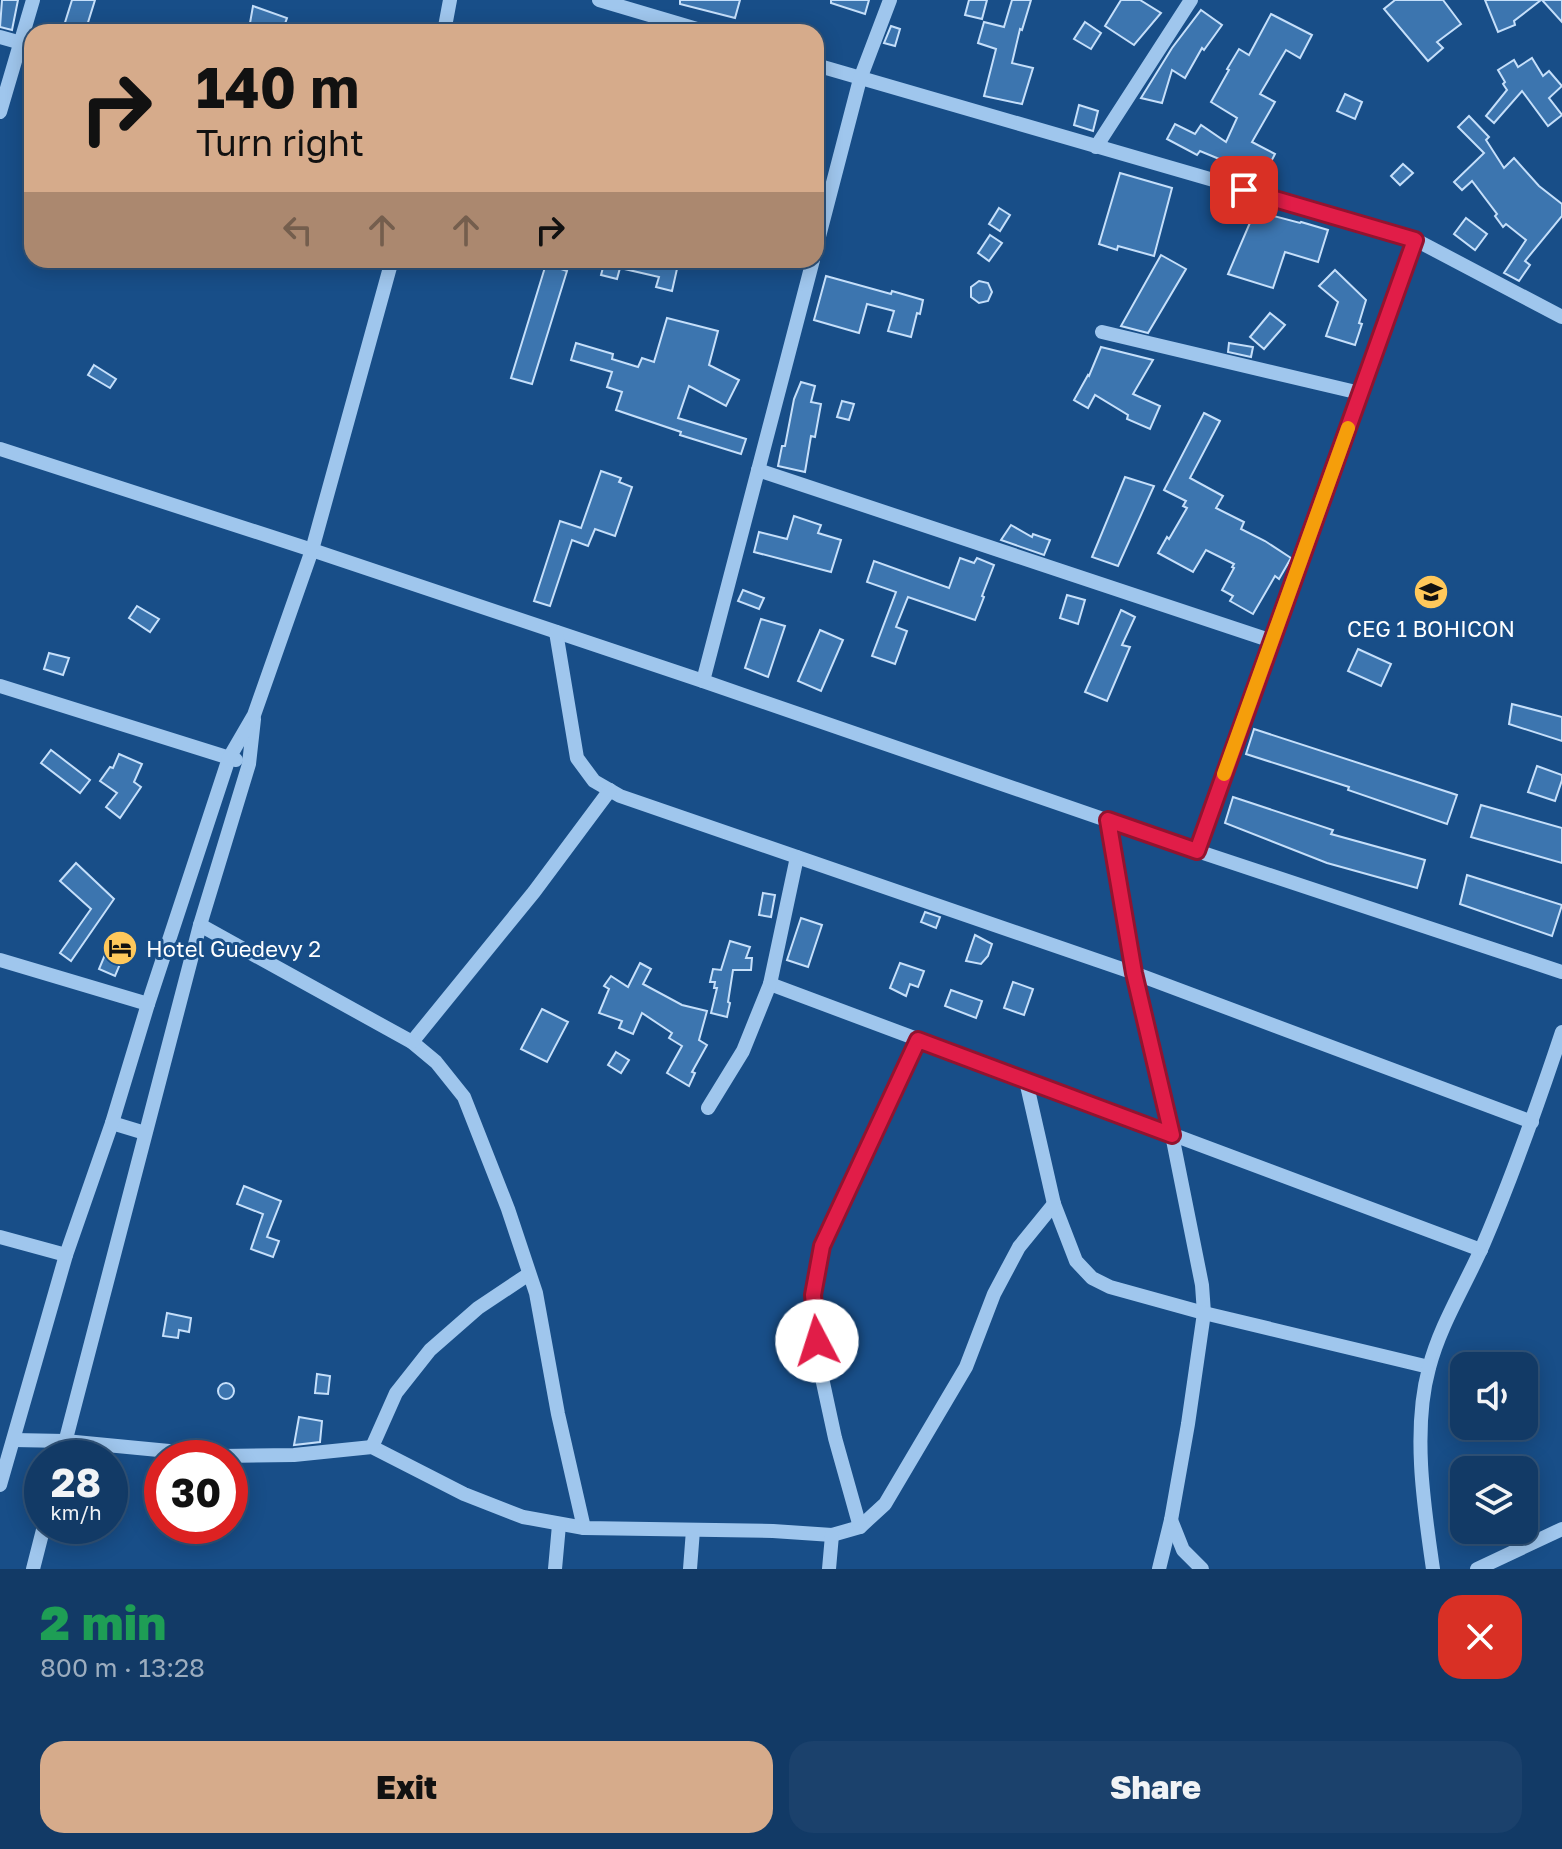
<!DOCTYPE html>
<meta charset="utf-8">
<style>
body{margin:0;font-family:"Golos Text",sans-serif;background:#1b416c;color:#f1f3f6;height:100vh;display:flex;flex-direction:column;font-size:30px;white-space:nowrap}
*{box-sizing:border-box;margin:0}
p{font-size:26px;color:#9cadbf}
.icon{flex:none;width:44px;height:44px;fill:none;stroke:currentColor;stroke-width:2;stroke-linecap:round;stroke-linejoin:round}
.map{position:relative;height:1569px;overflow:hidden}
.side{display:flex;flex-direction:column;background:#123a66;flex:1}
.side>*{flex:none}
.guide{position:absolute;left:24px;top:24px;width:800px;height:244px;border-radius:24px;box-shadow:0 4px 20px #0003,0 0 0 2px #31547a;background:#d6ab8b;color:#111;overflow:hidden}
.fabs{position:absolute;left:1450px;top:1352px;display:grid;gap:16px}
.fabs a{display:grid;place-items:center;width:88px;height:88px;border-radius:16px;background:#123a66;box-shadow:0 4px 20px #0003,0 0 0 2px #31547a;font-size:40px}
.speed{position:absolute;left:24px;top:1440px;display:flex;gap:16px;font-size:40px;font-weight:700;text-align:center}
.speed>*{display:grid;place-content:center;width:104px;height:104px;border-radius:50%;background:#123a66;box-shadow:0 4px 20px #0003,0 0 0 2px #31547a;line-height:1}
.speed small{font-size:20px;font-weight:400}
.speed .limit{border:12px solid #d22;background:#fff;color:#111}
.pin{position:absolute;display:grid;place-items:center;width:68px;height:68px;color:#fff;margin:-34px;border-radius:16px;box-shadow:0 4px 12px #0006}
.me{position:absolute;width:88px;margin:-44px;rotate:355deg;stroke-linejoin:round;filter:drop-shadow(0 0 6px #0008)}
.turn{display:flex;align-items:center;gap:28px;height:168px;padding:0 40px;font-size:36px}
.turn .icon{width:104px;height:104px;stroke-width:2.5}
.turn b{display:block;font-size:56px;line-height:68px}
.lanes{display:flex;align-items:center;height:76px;padding:0 40px;background:#0003;justify-content:center;gap:40px;direction:ltr}
.lanes .off{opacity:.35}
.round{display:grid;place-items:center;flex:none;width:84px;height:84px;border-radius:24px;background:#1b416c}
.head{display:flex;align-items:center;justify-content:space-between;height:136px;padding:0 40px}
h1{font-size:48px;font-weight:800;line-height:60px;color:#1e9e55}
.action{display:flex;gap:16px;margin-top:auto;padding:16px 40px}
.action a{flex:1;height:92px;border-radius:24px;background:#d6ab8b;color:#111;font-size:32px;font-weight:800;line-height:92px;text-align:center}
.action a+a{background:#1b416c;color:#f1f3f6}
.map>svg:first-child{display:block}
.building{fill:#3c75af;stroke:#c5dffa;stroke-width:2}
.lines{fill:none;stroke-linecap:round;stroke-linejoin:round}
.minor{stroke:#9fc6ed;stroke-width:14}
.route-casing{stroke:#92132f;stroke-width:20}
.route{stroke:#e11d48;stroke-width:14}
.slow{stroke:#f59e0b;stroke-width:14}
.labels{text-anchor:middle;dominant-baseline:central;stroke-width:6;stroke-linejoin:round;paint-order:stroke}
.poi-label{font-size:22px;fill:#fff;stroke:#184e88}
</style>
<div class="map">
<svg width="1562" height="1569" viewBox="0 0 1562 1569">
<rect width="100%" height="100%" fill="#184e88"/>
<g class="building">
<path d="M2,0H18L12,30L0,27Z"/>
<path d="M72,0H95L85,32H62Z"/>
<path d="M680,0H740L735,18L680,4Z"/>
<path d="M831,0H869L865,14L831,3Z"/>
<path d="M969,0H987L982,19L965,15Z"/>
<path d="M1012,0H1031L1022,30L1020,29L1012,63L1033,68L1022,104L984,96L996,49L978,43L984,22L1004,27Z"/>
<path d="M1121,0H1140L1161,13L1134,45L1105,26Z"/>
<path d="M1395,0H1443L1461,24L1437,42L1443,48L1428,61L1384,9Z"/>
<path d="M1485,0H1541L1514,21L1515,25L1498,32Z"/>
<path d="M1542,0H1562V22Z"/>
<path d="M253,6L287,18L282,32L250,23Z"/>
<path d="M1201,10L1222,25L1204,50L1202,48L1185,78L1172,70L1162,103L1141,98L1172,48Z"/>
<path d="M1271,14L1312,35L1300,58L1286,50L1260,94L1275,102L1252,142L1275,154L1261,181L1236,166L1200,151L1197,155L1167,139L1175,124L1195,134L1201,125L1226,142L1237,118L1211,102L1229,70L1227,69L1239,49L1249,55Z"/>
<path d="M1085,22L1101,33L1091,49L1074,39Z"/>
<path d="M891,26L900,29L895,46L884,43Z"/>
<path d="M1532,58L1543,76L1549,71L1562,86L1549,98L1562,115L1548,126L1522,91L1494,123L1486,116L1507,90L1503,84L1505,82L1498,70L1514,60L1518,67Z"/>
<path d="M1345,94L1362,102L1355,119L1337,111Z"/>
<path d="M1079,105L1098,111L1093,131L1074,125Z"/>
<path d="M1469,116L1489,137L1486,140L1504,168L1514,158L1539,186L1562,204V216L1525,261L1530,265L1519,281L1504,273L1526,240L1506,224L1503,227L1495,216L1497,214L1472,181L1462,190L1454,182L1484,153L1458,127Z"/>
<path d="M1403,164L1413,173L1400,185L1391,176Z"/>
<path d="M1120,173L1172,188L1154,256L1118,246L1117,250L1099,244Z"/>
<path d="M999,208L1010,215L1000,231L989,224Z"/>
<path d="M1255,211L1300,223L1301,222L1328,230L1318,262L1285,252L1273,288L1228,274Z"/>
<path d="M1466,218L1487,234L1475,250L1454,234Z"/>
<path d="M990,235L1002,243L989,261L978,253Z"/>
<path d="M1161,255L1186,269L1148,333L1121,326Z"/>
<path d="M605,260H679L672,291L656,287L659,277L620,268L617,279L601,275Z"/>
<path d="M546,264L567,271L532,384L511,378Z"/>
<path d="M1335,270L1366,300L1359,323L1362,324L1355,345L1326,336L1338,302L1319,286Z"/>
<path d="M826,276L891,294L892,291L923,300L920,314L917,313L911,337L888,331L894,311L867,304L859,333L814,320Z"/>
<path d="M979,281L988,283L992,292L988,301L979,303L971,297V287Z"/>
<path d="M1270,313L1285,325L1264,349L1250,337Z"/>
<path d="M667,318L718,331L709,365L739,380L726,406L689,386L678,418L746,439L741,454L680,435L681,432L616,410L622,392L607,387L612,372L571,360L576,343L613,354L612,359L638,367L642,358L654,362Z"/>
<path d="M1229,343L1253,347L1251,357L1228,352Z"/>
<path d="M1101,347L1153,360L1133,394L1160,406L1150,429L1127,419L1128,415L1095,395L1088,408L1074,400L1088,375L1089,376Z"/>
<path d="M94,365L116,379L110,388L88,375Z"/>
<path d="M801,382L815,386L811,402L821,404L815,437L811,436L805,472L778,466L782,446H785L794,399Z"/>
<path d="M842,401L854,404L849,420L837,417Z"/>
<path d="M1204,413L1220,421L1190,478L1223,496L1216,508L1244,522L1241,529L1265,541L1291,558L1279,579L1275,576L1253,614L1230,601L1233,596L1222,590L1234,568L1232,567L1234,564L1206,550L1193,572L1158,553L1167,537L1169,539L1187,508L1183,506L1186,501L1164,490Z"/>
<path d="M601,471L621,478L619,482L632,487L615,536L595,529L588,546L572,540L550,606L534,601L560,521L581,528Z"/>
<path d="M1125,477L1154,486L1118,566L1092,557Z"/>
<path d="M794,516L821,525L818,533L841,540L831,572L754,552L759,532L787,539Z"/>
<path d="M1011,525L1032,537L1033,534L1050,540L1044,555L1001,540Z"/>
<path d="M960,558L974,563L977,558L994,565L982,596L984,597L975,620L908,597L896,627L907,631L895,664L872,656L896,592L867,582L874,561L949,588Z"/>
<path d="M743,590L764,598L759,609L738,601Z"/>
<path d="M1067,595L1085,600L1078,624L1060,618Z"/>
<path d="M137,606L159,619L150,632L129,618Z"/>
<path d="M1121,610L1135,617L1122,645L1130,647L1107,701L1085,692Z"/>
<path d="M761,619L785,626L768,677L745,668Z"/>
<path d="M820,630L843,640L821,691L798,681Z"/>
<path d="M1358,649L1391,664L1381,686L1348,671Z"/>
<path d="M49,653L69,658L63,675L44,669Z"/>
<path d="M1512,704L1562,717V741L1509,724Z"/>
<path d="M1254,729L1457,795L1447,824L1348,790L1349,787L1246,754Z"/>
<path d="M51,750L90,780L80,793L41,763Z"/>
<path d="M119,754L142,764L134,782L141,787L120,818L106,807L117,793L100,781L110,767L113,768Z"/>
<path d="M1537,766L1562,775V780L1555,801L1528,792Z"/>
<path d="M1233,797L1333,830L1331,834L1425,860L1417,888L1327,863L1225,823Z"/>
<path d="M1481,805L1562,828V863L1471,837Z"/>
<path d="M76,863L114,899L71,961L60,953L91,909L60,881Z"/>
<path d="M1467,875L1562,905L1552,936L1460,904Z"/>
<path d="M763,893L775,895L771,917L759,915Z"/>
<path d="M925,912L940,917L936,928L921,922Z"/>
<path d="M801,918L822,925L808,967L787,960Z"/>
<path d="M975,935L992,944L988,956L981,964L966,961Z"/>
<path d="M112,938L128,945L115,976L99,969Z"/>
<path d="M730,941L750,947L746,958H752L751,970H733L728,1002L730,1003L727,1017L711,1013L717,988H714L715,982H710L713,969L721,970Z"/>
<path d="M640,963L651,969L643,984L682,1005L707,1011L699,1040L707,1045L692,1072L695,1073L689,1086L667,1073L682,1046L669,1038L672,1033L642,1013L633,1034L619,1028L622,1021L599,1013L609,989L604,986L611,976L628,987Z"/>
<path d="M900,963L924,971L918,987L910,984L906,996L890,988Z"/>
<path d="M1013,982L1033,989L1024,1015L1004,1008Z"/>
<path d="M951,990L982,1001L976,1018L945,1006Z"/>
<path d="M542,1009L568,1022L547,1062L521,1049Z"/>
<path d="M616,1052L629,1060L621,1073L608,1065Z"/>
<path d="M244,1186L281,1201L267,1237L279,1241L273,1257L251,1249L263,1214L237,1204Z"/>
<path d="M167,1313L191,1318L189,1332L179,1330L178,1338L163,1336Z"/>
<path d="M317,1374L330,1376L328,1394L315,1393Z"/>
<circle cx="226" cy="1391" r="8"/>
<path d="M299,1417L322,1421L320,1442L294,1445Z"/>
</g>
<g class="lines">
<g class="minor">
<path d="M599,0L707,32"/>
<path d="M444,32L450,0"/>
<path d="M0,37L32,46"/>
<path d="M816,65L1410,237L1562,317"/>
<path d="M0,112L33,0"/>
<path d="M1096,147L1191,0"/>
<path d="M816,248L860,79L890,0"/>
<path d="M1102,332L1360,393"/>
<path d="M0,449L312,550L703,681L1167,841L1562,972"/>
<path d="M758,470L1272,641"/>
<path d="M556,632L577,758L594,781L620,796L1134,973L1532,1122"/>
<path d="M703,681L813,260"/>
<path d="M0,686L236,760"/>
<path d="M1108,820L1134,973L1172,1135L1202,1285L1204,1313L1188,1424L1171,1520L1159,1569"/>
<path d="M1197,851L1415,240"/>
<path d="M200,925L412,1042L436,1062L464,1097L508,1209L536,1293L558,1414L584,1528"/>
<path d="M0,960L148,1004"/>
<path d="M770,984L1481,1250"/>
<path d="M412,1042L534,892L610,790"/>
<path d="M1026,1081L1054,1204L1076,1261L1092,1278L1110,1287L1204,1313L1429,1367"/>
<path d="M708,1108L743,1051L770,984L797,857"/>
<path d="M112,1123L145,1133"/>
<path d="M0,1237L66,1255"/>
<path d="M14,1440L65,1441L221,1456L294,1455L372,1447L464,1494L523,1517L584,1528L773,1531L832,1535L860,1527L885,1504L966,1367L994,1294L1019,1247L1054,1204"/>
<path d="M372,1447L396,1393L430,1350L478,1308L529,1274"/>
<path d="M61,1458L200,925L249,764L254,719"/>
<path d="M0,1485L66,1255L112,1123L148,1004L229,758L254,715L312,550L392,260"/>
<path d="M1171,1520L1183,1550L1202,1569"/>
<path d="M860,1527L835,1438L819,1364L813,1295L822,1246L918,1040"/>
<path d="M33,1569L44,1526"/>
<path d="M555,1569L559,1525"/>
<path d="M690,1569L693,1530"/>
<path d="M829,1569L832,1535"/>
<path d="M1433,1569C1424,1507 1412,1430 1429,1368C1440,1325 1465,1286 1483,1245C1513,1175 1538,1104 1562,1032"/>
<path d="M1477,1569L1562,1529"/>
</g>
</g>
<g class="lines">
<g class="route-casing">
<path id="route" d="M817,1341L813,1295L822,1246L918,1040L1172,1135L1134,973L1108,820L1197,851L1415,240L1244,190"/>
</g>
<use href="#route" class="route"/>
<path class="slow" d="M1224,774L1348,428"/>
</g>
<defs>
<g id="school-disc" transform="scale(1.8)"><circle r="9.5" fill="#ffc85b" stroke="#184e88"/><path d="M0-5L7-2L0 1L-7-2ZM-4 1L0 2.5L4 1V4Q0 6-4 4Z" fill="#111"/></g>
<g id="hotel-disc" transform="scale(1.8)"><circle r="9.5" fill="#ffc85b" stroke="#184e88"/><path d="M-6-4.5h1.5V1H6V5H4.5V3h-9V5H-6ZM-4 0a1.8 1.8 0 1 1 3.6 0ZM.5 0V-2.5h3Q6-2.5 6 0Z" fill="#111"/></g>
</defs>
<g fill-rule="evenodd">
<use href="#school-disc" x="1431" y="592"/>
<use href="#hotel-disc" x="120" y="948"/>
</g>
<g class="labels">
<g class="poi-label">
<text x="1431" y="628">CEG 1 BOHICON</text>
<text x="146" y="948" text-anchor="start">Hotel Guedevy 2</text>
</g>
</g>
</svg>
<div class="fabs">
<a><svg class="icon" aria-label="sound" viewBox="0 0 24 24"><path d="M4 9h4l5-4v14l-5-4H4zM17 9q2 3 0 6"/></svg></a>
<a><svg class="icon" aria-label="layers" viewBox="0 0 24 24"><path d="M12 4l9 5-9 5-9-5zM3 14l9 5 9-5"/></svg></a>
</div>
<div class="speed"><div>28<small>km/h</small></div><div class="limit">30</div></div>
<div class="pin" style="left:1244px;top:190px;background:#d93025"><svg class="icon" aria-label="arrive" viewBox="0 0 24 24"><path d="M6 21V4h12l-3 4 3 4H6"/></svg></div>
<svg class="me" style="left:817px;top:1341px" viewBox="-20 -20 40 40"><circle r="19" fill="#fff"/><path d="M0-13L10 11 0 6-10 11z" fill="#e11d48"/></svg>
<div class="guide">
<div class="turn"><svg class="icon" aria-label="right" viewBox="0 0 24 24"><path d="M7 20v-9h11M14 6l5 5-5 5"/></svg><div><b>140 m</b>Turn right</div></div>
<div class="lanes"><svg class="icon off" aria-label="left" viewBox="0 0 24 24"><path d="M17 20v-9H6M10 6l-5 5 5 5"/></svg><svg class="icon off" aria-label="ahead" viewBox="0 0 24 24"><path d="M12 20V5M6 11l6-6 6 6"/></svg><svg class="icon off" aria-label="ahead" viewBox="0 0 24 24"><path d="M12 20V5M6 11l6-6 6 6"/></svg><svg class="icon" aria-label="right" viewBox="0 0 24 24"><path d="M7 20v-9h11M14 6l5 5-5 5"/></svg></div>
</div>
</div>
<section class="side">
<div class="head"><div><h1>2 min</h1><p>800 m · 13:28</p></div><a class="round" style="background:#d93025;color:#fff"><svg class="icon" aria-label="close" viewBox="0 0 24 24"><path d="M6 6l12 12M18 6L6 18"/></svg></a></div>
<div class="action"><a>Exit</a><a>Share</a></div>
</section>
